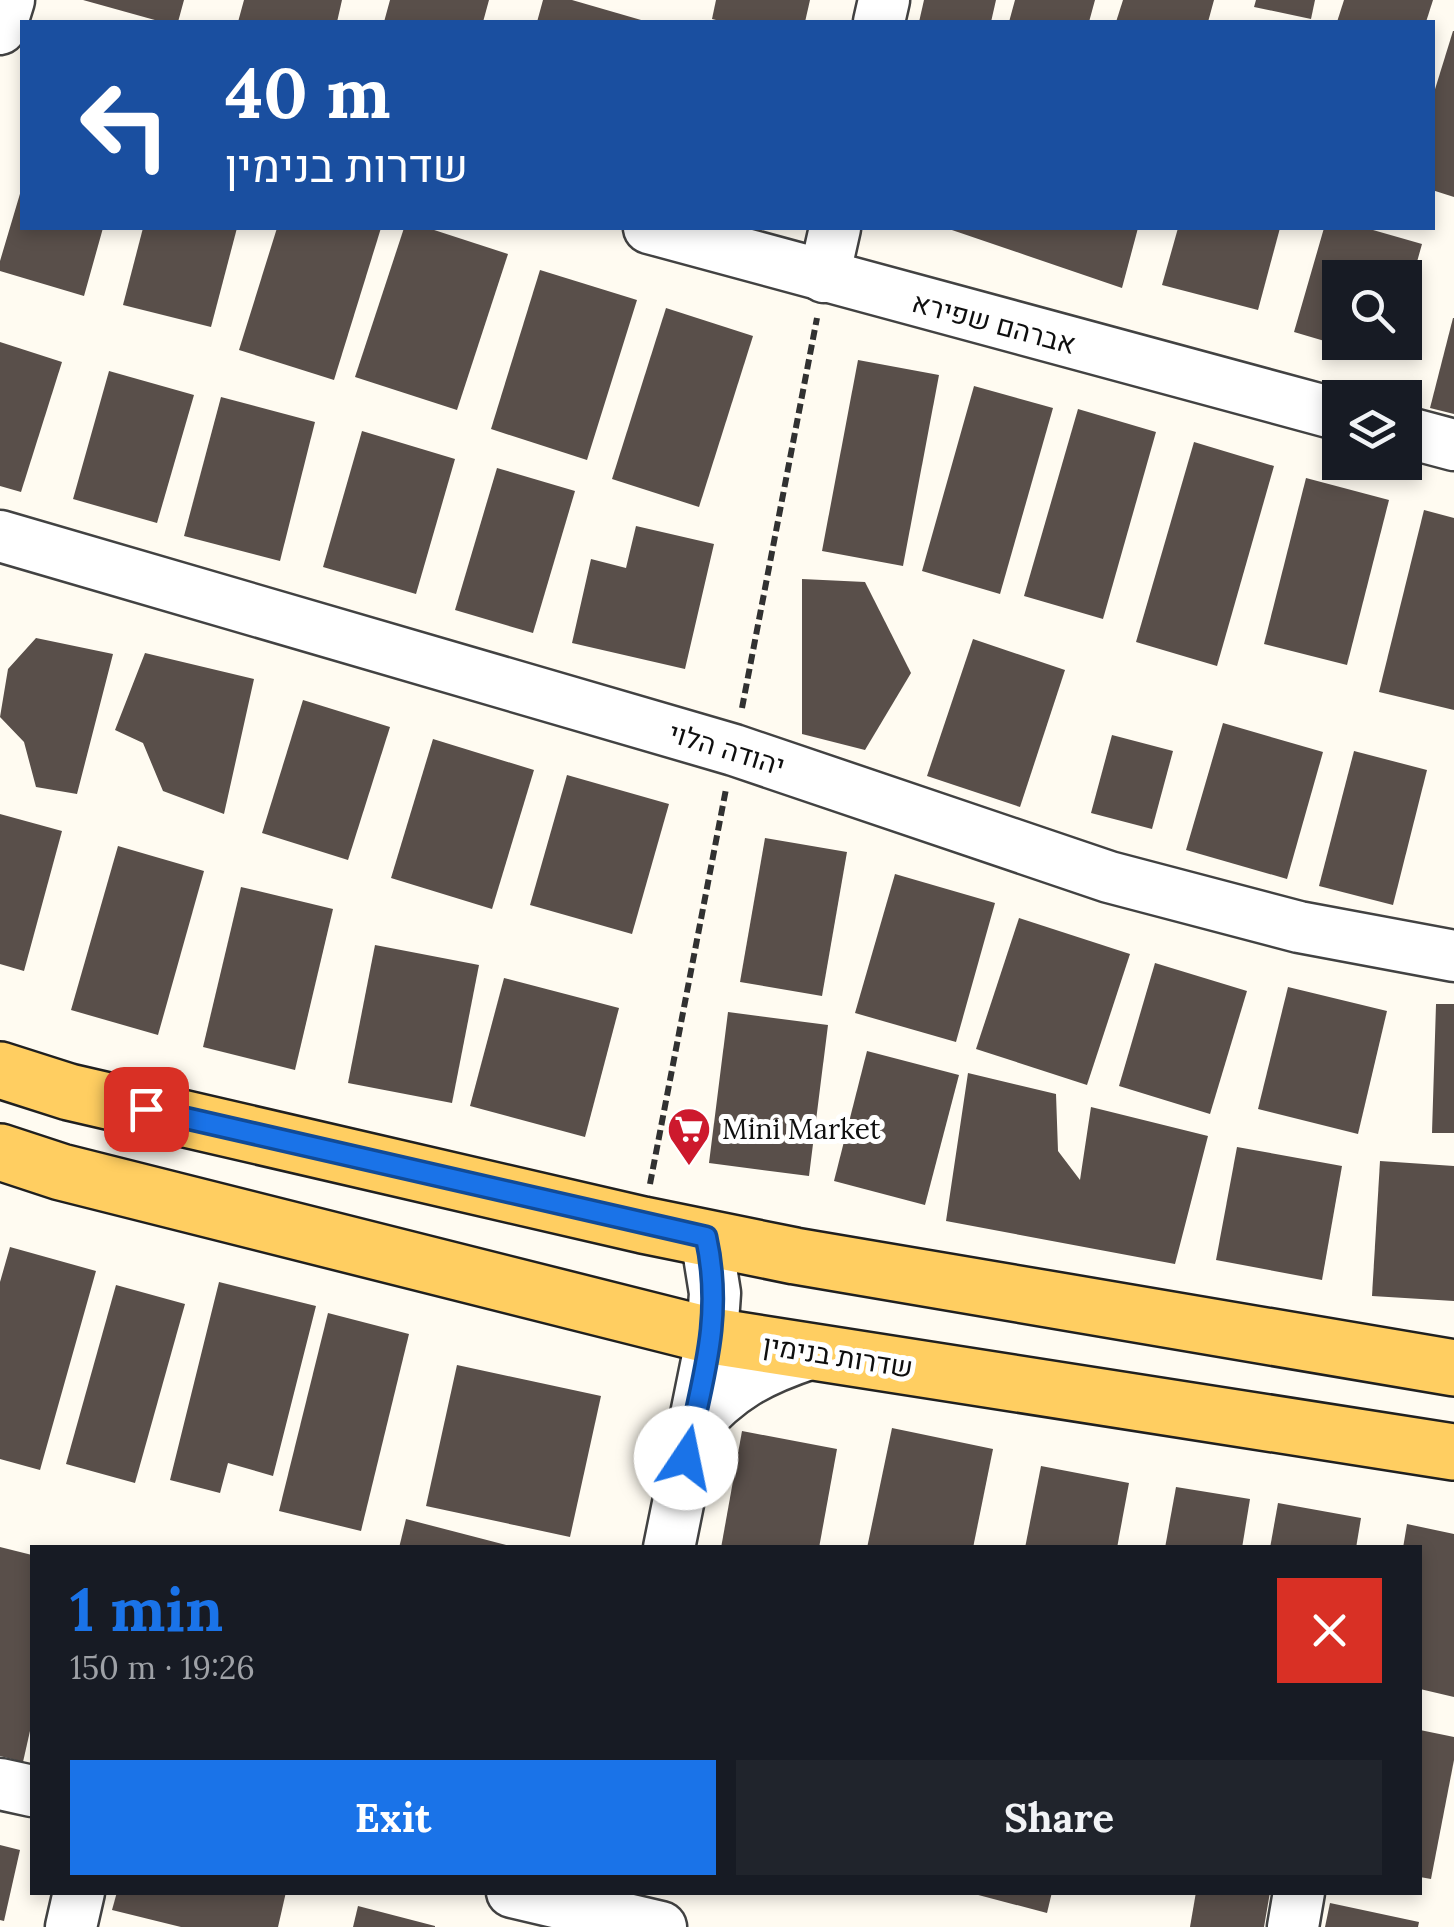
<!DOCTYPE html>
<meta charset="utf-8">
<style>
body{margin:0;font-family:Lora,Heebo,serif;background:#20242c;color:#f1f3f6;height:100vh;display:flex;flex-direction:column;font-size:38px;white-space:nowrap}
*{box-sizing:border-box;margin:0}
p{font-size:32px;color:#9ea1a6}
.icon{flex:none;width:55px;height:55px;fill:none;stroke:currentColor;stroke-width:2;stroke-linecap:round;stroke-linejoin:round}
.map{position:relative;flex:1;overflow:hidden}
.sheet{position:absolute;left:30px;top:1545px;width:1392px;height:350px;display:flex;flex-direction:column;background:#171b24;border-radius:0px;box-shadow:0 5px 15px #0003}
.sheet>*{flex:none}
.guide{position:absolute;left:20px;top:20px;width:1415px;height:210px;border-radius:0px;box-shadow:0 5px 15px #0003;background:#1a4fa0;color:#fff;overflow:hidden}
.fabs{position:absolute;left:1322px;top:260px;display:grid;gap:20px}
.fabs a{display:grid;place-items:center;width:100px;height:100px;border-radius:0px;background:#171b24;box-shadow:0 5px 15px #0003;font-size:50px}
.pin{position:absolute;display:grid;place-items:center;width:85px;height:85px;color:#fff;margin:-42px;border-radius:20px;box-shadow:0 5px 15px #0006}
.me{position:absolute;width:110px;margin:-55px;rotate:11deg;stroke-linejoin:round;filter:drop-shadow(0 0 8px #0008)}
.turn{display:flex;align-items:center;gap:35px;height:210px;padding:0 40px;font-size:45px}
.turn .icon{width:130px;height:130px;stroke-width:2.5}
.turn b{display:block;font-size:70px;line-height:85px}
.round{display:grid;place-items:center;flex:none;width:105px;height:105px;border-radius:0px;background:#20242c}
.overview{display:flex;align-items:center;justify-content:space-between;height:170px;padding:0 40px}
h1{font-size:60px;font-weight:700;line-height:75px;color:#1a73e8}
.primary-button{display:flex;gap:20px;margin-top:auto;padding:20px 40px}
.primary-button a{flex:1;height:115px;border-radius:0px;background:#1a73e8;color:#fff;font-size:40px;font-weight:700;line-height:115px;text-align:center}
.primary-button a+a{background:#20242c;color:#f1f3f6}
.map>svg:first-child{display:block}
.building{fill:#594f4a}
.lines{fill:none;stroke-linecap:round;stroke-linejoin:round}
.minor-casing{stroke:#424242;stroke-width:55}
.major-casing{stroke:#202020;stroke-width:60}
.path{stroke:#313131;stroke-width:6;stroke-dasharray:10 5;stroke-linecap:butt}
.minor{stroke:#fff;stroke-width:50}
.major{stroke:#ffce61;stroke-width:55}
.route-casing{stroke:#114b97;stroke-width:25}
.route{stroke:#1a73e8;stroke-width:18}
.labels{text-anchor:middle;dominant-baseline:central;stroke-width:10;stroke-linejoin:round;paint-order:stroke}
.street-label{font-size:28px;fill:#0f0f0f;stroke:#fff}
.poi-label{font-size:28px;fill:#0f0f0f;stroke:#fff;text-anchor:start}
</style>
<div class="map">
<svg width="1454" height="1927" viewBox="0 0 1454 1927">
<rect width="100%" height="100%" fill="#fffbf1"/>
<g class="building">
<path d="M83,0H184L178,22H162Z"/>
<path d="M244,0H342L337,22H238Z"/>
<path d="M390,0H489L483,22H384Z"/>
<path d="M543,0H572L648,22H537Z"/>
<path d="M716,0H810L805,22H724L712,19Z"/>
<path d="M924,0H996L991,22H919Z"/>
<path d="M1015,0H1095L1089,22H1009Z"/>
<path d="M1123,0H1214L1208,22H1116Z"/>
<path d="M1256,0H1315L1311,19L1254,7Z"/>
<path d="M1344,0H1433L1426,22H1337Z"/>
<path d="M1453,31H1454V197L1432,190V99Z"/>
<path d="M22,187V228H103L84,296L0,271V261Z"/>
<path d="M143,228H237L211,327L123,305Z"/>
<path d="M277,228H381L334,380L239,350Z"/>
<path d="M404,228H428L508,254L457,410L355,377Z"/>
<path d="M946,228H1138L1122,288Z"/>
<path d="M1178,228H1280L1258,310L1162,285Z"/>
<path d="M1324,228H1366L1422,244L1406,301L1405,278H1340V342H1394L1389,360L1294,332Z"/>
<path d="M540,270L637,300L587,460L491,429Z"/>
<path d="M666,308L753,336L699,507L612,479Z"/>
<path d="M1453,318H1454V414L1430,408Z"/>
<path d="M0,342L62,362L21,492L0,486Z"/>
<path d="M858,360L939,375L903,566L822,551Z"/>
<path d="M109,371L194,395L157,523L73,499Z"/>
<path d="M974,386L1053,408L1000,594L922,571Z"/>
<path d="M221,397L315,422L280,561L184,536Z"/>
<path d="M1078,409L1156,432L1103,619L1024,596Z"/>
<path d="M362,431L455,459L416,594L323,567Z"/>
<path d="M1194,442L1274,466L1217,666L1136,642Z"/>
<path d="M497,468L575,491L533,633L455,610Z"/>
<path d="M1306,478L1389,500L1347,665L1264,644Z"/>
<path d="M1424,510L1454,518V710L1379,692Z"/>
<path d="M636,526L714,544L685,669L572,643L591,559L626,568Z"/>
<path d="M802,579L865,582L911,673L865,750L802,734Z"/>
<path d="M36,638L113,654L77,794L36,787L24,742L0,717L8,669Z"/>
<path d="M973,639L1065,670L1020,807L927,776Z"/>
<path d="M145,653L254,679L224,814L163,791L143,743L115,730Z"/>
<path d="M303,700L390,727L348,860L262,833Z"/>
<path d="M1223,723L1323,752L1287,879L1186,850Z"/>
<path d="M1112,735L1173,751L1152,829L1091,813Z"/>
<path d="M433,739L534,770L492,909L391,878Z"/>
<path d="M1354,751L1427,770L1393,905L1319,886Z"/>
<path d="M567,775L669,804L632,934L530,905Z"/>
<path d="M0,814L62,831L24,971L0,964Z"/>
<path d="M765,838L847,852L822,996L740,982Z"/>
<path d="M118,846L204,871L158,1035L71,1010Z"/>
<path d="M895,874L995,903L956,1042L855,1013Z"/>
<path d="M241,887L333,909L295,1070L203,1047Z"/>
<path d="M1019,918L1130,954L1087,1085L976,1049Z"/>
<path d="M375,945L479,965L452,1103L348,1083Z"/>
<path d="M1155,963L1247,991L1210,1114L1119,1086Z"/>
<path d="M504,978L619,1008L585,1137L470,1106Z"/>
<path d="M1288,987L1387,1011L1358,1134L1258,1109Z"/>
<path d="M1436,1004H1454V1133H1432Z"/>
<path d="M728,1012L828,1025L809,1176L709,1163Z"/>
<path d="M867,1051L959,1075L925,1205L834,1181Z"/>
<path d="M968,1073L1056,1094L1058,1151L1080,1180L1091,1107L1208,1136L1175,1264L946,1221Z"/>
<path d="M1237,1147L1342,1166L1322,1280L1216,1260Z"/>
<path d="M1380,1161L1454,1166V1301L1372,1296Z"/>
<path d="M10,1247L96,1271L40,1470L0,1459V1282Z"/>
<path d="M219,1282L316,1306L273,1476L228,1463L220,1493L170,1480Z"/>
<path d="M116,1285L185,1304L135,1483L66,1464Z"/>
<path d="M328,1313L409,1334L361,1531L279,1511Z"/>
<path d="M457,1365L601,1396L570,1537L426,1506Z"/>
<path d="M892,1428L993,1449L973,1548H867Z"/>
<path d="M742,1431L837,1449L819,1548H721Z"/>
<path d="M1041,1466L1129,1483L1117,1548H1025Z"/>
<path d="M1176,1487L1250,1499L1242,1548H1165Z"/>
<path d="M1278,1503L1361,1518L1356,1548H1270Z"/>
<path d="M406,1519L510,1546L509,1548H399Z"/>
<path d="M1407,1524L1454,1534V1697L1420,1689V1548H1403Z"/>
<path d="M0,1547L32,1555V1722L23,1762L0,1756Z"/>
<path d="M1420,1730L1454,1737V1760L1431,1879L1420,1877Z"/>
<path d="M0,1845L20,1850L4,1921L0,1920Z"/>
<path d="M117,1892H286L278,1927H181L112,1910Z"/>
<path d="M967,1892H1052L1047,1913Z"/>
<path d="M1196,1892H1270L1264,1927H1190Z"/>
<path d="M1330,1903L1419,1922L1418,1927H1325Z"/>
<path d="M358,1906L435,1926V1927H353Z"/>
</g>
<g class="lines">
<g class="minor-casing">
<g id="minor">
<path d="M879,22L884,0"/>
<path d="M0,29L9,0"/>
<path d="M649,228L1340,415"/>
<path d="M824,277L835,228"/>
<path d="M1405,432L1454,445"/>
<path d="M0,536L734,750L1109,877L1299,927L1454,956"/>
<path d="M692,1429C728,1387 760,1370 812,1353"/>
<path d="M669,1548L712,1336L715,1293L706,1237"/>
<path d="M0,1784L32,1791"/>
<path d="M512,1892L661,1927"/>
<path d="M71,1927L79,1892"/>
<path d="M1293,1927L1299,1892"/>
</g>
</g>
<g class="major-casing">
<g id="major">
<path d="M0,1070L69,1092L643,1225L795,1256L1454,1368"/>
<path d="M0,1152L61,1172L712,1336L1454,1452"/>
</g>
</g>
<g class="path">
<path d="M742,708L817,318"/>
<path d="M650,1184L726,789"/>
</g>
<use href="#minor" class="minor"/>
<use href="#major" class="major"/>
</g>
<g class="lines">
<g class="route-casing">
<path id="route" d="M146,1109L706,1237C724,1318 702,1380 686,1458"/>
</g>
<use href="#route" class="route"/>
</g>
<defs>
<g id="supermarket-pin" transform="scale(2.25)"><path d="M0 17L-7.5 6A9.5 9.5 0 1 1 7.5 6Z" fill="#cd192d" stroke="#fff"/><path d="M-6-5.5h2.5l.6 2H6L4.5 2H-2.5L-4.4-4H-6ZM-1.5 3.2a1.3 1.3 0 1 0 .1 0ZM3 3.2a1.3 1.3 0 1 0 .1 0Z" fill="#fff"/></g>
</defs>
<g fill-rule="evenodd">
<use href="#supermarket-pin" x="689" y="1129"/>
</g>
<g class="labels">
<g class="street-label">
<text transform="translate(994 323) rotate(15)">אברהם שפירא</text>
<text transform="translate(727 749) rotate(17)">יהודה הלוי</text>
<text transform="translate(838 1356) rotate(9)">שדרות בנימין</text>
</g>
<g class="poi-label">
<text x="722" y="1129">Mini Market</text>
</g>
</g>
</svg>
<div class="fabs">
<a><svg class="icon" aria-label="search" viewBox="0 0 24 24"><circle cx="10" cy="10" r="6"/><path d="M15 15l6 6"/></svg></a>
<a><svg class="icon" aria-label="layers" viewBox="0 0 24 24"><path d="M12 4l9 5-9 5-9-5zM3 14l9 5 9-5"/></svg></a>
</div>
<div class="pin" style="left:146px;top:1109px;background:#d93025"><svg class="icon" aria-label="arrive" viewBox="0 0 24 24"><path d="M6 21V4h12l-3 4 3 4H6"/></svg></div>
<svg class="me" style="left:686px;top:1458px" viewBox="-20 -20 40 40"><circle r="19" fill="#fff"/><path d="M0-13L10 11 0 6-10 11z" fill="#1a73e8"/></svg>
<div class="guide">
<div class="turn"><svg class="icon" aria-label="left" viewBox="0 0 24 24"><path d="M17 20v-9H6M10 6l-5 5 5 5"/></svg><div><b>40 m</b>שדרות בנימין</div></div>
</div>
<section class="sheet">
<div class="overview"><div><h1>1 min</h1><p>150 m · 19:26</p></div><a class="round" style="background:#d93025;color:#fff"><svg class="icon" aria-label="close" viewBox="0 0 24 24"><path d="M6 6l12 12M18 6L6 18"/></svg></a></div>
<div class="primary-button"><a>Exit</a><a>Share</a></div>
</section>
</div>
